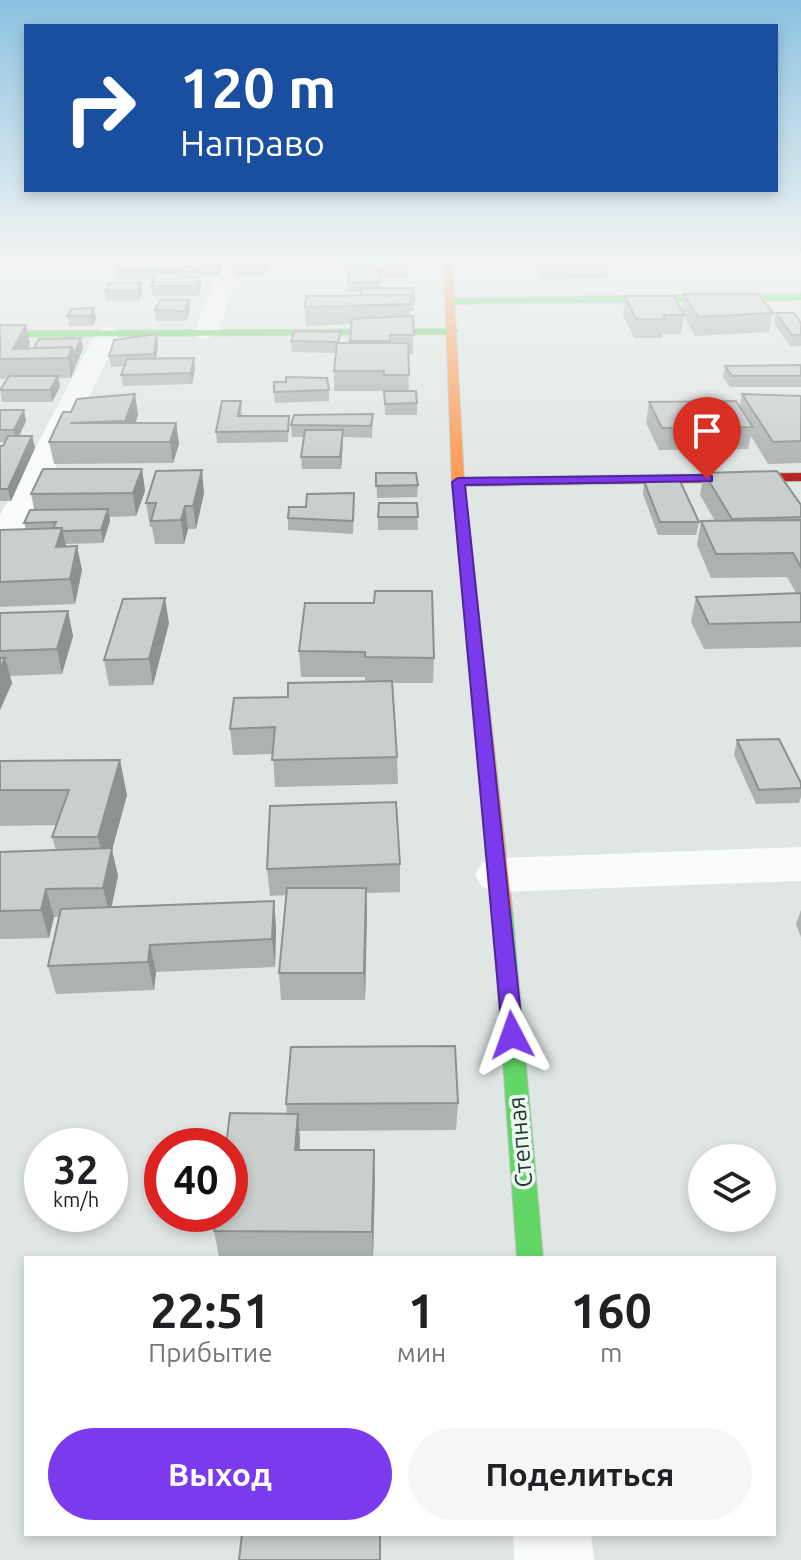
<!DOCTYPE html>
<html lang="ru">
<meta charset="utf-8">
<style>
body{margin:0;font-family:Ubuntu,sans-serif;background:#f6f6f6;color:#202124;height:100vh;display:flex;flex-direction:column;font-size:30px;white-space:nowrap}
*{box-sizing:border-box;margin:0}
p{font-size:26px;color:#757577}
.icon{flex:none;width:44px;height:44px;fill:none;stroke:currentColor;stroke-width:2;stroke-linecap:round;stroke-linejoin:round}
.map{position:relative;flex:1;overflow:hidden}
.drawer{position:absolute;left:24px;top:1256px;width:752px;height:280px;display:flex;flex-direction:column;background:#fff;border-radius:0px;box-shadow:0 4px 12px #0003}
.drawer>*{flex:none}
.top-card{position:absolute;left:24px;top:24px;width:754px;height:168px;border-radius:0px;box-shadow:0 4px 12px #0003;background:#1a4fa0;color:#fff;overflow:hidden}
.controls{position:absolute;left:688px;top:1144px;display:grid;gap:16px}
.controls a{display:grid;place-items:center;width:88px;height:88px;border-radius:50%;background:#fff;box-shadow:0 4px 12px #0003;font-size:40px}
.speed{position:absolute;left:24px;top:1128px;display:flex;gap:16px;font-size:40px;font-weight:700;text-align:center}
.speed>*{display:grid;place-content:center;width:104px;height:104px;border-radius:50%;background:#fff;box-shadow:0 4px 12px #0003;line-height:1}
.speed small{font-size:20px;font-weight:400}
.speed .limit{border:12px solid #d22;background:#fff;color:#111}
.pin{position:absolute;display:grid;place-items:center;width:68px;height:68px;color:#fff;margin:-82px -34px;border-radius:50% 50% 50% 0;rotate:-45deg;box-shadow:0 0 8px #0007}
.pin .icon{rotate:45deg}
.me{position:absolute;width:88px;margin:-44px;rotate:356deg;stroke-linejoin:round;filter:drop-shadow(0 0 6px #0008)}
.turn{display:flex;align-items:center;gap:28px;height:168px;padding:0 24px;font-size:36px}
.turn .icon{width:104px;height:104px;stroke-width:2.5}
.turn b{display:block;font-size:56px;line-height:68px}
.eta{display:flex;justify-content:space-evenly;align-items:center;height:136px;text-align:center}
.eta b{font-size:48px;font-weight:700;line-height:56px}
.primary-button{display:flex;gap:16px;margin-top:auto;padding:16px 24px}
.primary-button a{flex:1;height:92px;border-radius:48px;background:#7c3aed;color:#fff;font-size:32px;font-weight:700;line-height:92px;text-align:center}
.primary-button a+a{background:#f6f6f6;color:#202124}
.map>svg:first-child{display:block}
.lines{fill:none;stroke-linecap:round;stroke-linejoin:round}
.fast-casing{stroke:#bac3be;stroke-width:2}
.slow-casing{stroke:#bac3be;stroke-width:2}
.jam-casing{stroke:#bac3be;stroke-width:2}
.street{fill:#fafbfb;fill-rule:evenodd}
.fast{fill:#63d668;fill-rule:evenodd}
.slow{fill:#ff974d;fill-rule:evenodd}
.jam{fill:#b3261e;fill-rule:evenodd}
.wall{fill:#adb2af}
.shaded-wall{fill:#8d918f}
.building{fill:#c9cfcc;stroke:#8d918f;stroke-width:2}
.route{fill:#7c3aed;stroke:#51269a;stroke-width:2}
.labels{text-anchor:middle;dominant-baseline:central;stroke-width:7;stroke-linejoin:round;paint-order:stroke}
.street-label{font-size:24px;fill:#1f392e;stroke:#eef6f0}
</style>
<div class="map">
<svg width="801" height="1560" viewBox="0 0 801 1560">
<rect width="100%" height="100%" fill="#e0e6e3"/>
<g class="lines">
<g class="fast-casing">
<g id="fast">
<path d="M801,294V300L452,304L447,301L452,298Z"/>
<path d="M456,329L458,331L453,334L0,337V331Z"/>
<path d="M502,901L509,903L512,908L543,1258H517L492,908L495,903Z"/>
</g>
</g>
<g class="slow-casing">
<path id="slow" d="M444,261H452L464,482L512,908L509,913H495L492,908L452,482Z"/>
</g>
<g class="jam-casing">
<path id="jam" d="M801,473V481L458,486L452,482L458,478Z"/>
</g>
<g class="street">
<path d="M222,261H242L218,332L206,339L198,337L194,332Z"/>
<path d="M108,326L120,333L17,547L12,554L0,557V515L96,333Z"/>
<path d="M801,847V881L499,892L482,887L475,875L482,863L499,858Z"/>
<path d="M513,1534H591L594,1560H514Z"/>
</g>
<use href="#fast" class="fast"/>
<use href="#slow" class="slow"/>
<use href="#jam" class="jam"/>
</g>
<g class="wall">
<path d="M0,261H17L14,265H0Z"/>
<path d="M152,261H224V262L219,275L198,274L197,277H200L201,287L198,296H152L151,286L154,280H117L116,270L153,266Z"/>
<path d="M235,261H281V264H267L264,275H234L233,265Z"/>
<path d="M340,261H408V278H380L379,288L414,301V311H410V316H413V354H408L409,391L417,403V415H385L384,391H334V371L336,353L292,352L291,341L295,331L341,343H350L352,324L306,326L305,307L361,295V292H349L348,283L375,270V268L340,269Z"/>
<path d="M533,261H610L608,278L542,279Z"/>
<path d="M109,283L142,292L139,301H107L105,291Z"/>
<path d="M684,294L773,313L769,332L695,336L684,317L681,334H663L662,338H634L623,315L625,296L682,310Z"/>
<path d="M94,308L96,319L92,326H69L67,316Z"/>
<path d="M155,310H190L186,321H156Z"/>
<path d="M776,313L801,323V346H790L774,323Z"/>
<path d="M0,325H26L30,344L28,348H83L71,378H58L60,387L52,402H2L0,389L7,379H0Z"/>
<path d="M158,345L156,358L195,368L192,384L123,386L121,375L124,366L111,367L109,356Z"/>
<path d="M801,365V387H730L723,377L725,366Z"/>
<path d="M329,390V401L275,403L274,392Z"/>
<path d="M135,394L138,415L135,423H176L179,444L173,463L54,464L49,442L71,412Z"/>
<path d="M742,394L801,396V463L768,464L751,436L748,449L659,450L646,423L649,402L740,406Z"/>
<path d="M241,401L242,416H289L288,442L217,443L216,432Z"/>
<path d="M0,410L26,421L19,436H32L35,448L11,501H0V446H3L5,442H0Z"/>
<path d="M373,414L372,438L343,437L341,469H302L301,457L304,437H292L291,425Z"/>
<path d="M142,469L145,491L136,516L110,517V521L103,543L65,544L66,546L82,570L75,604L0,607V530L26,529L24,523L34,509L31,494Z"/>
<path d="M376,473L418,485L417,497L377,498Z"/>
<path d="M704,473L801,505V647L704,649L691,622L696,597L796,593L787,577L711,578L697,545L701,521H715L700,495Z"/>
<path d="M644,481L699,522L696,535H658L643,494Z"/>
<path d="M204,493L196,529H188L184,544H155L152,527H150L146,503Z"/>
<path d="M417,503L418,530H378V517Z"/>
<path d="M354,506L353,534L288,530V518L306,507Z"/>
<path d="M305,603L434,658L433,683H393L397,757L398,784L275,787L273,754L233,755L230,729L288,697L365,681V677H301L299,651Z"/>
<path d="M68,611L73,636L62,674L10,676L12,683L0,710V613Z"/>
<path d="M169,623L153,685L109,686L104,660Z"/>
<path d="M737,740L801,783V797L799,803L756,804L734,755Z"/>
<path d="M0,761L127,795L112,850L118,876L111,907L274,901L276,928L275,967L156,972L154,990L56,994L48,966L59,917H54L49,938L0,939V852L56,850L52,837L56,825L0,826Z"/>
<path d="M400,864V892L367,893L365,1000H281L279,973L286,895L270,896L267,869Z"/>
<path d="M801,910V937L796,924Z"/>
<path d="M458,1103L456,1130L299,1131L300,1150L375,1177L373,1258L219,1257L214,1231L287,1114L286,1104Z"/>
</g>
<g class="shaded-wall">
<path d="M218,261H224L219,275Z"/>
<path d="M265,261H266L267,264L264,275Z"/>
<path d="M200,277L201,287L198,296L196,286Z"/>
<path d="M141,283L142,292L139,301L137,291Z"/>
<path d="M189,300L190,310L186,321L185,311Z"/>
<path d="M94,308L96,319L92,326L91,316Z"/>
<path d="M26,325L30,344L22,359L13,349Z"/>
<path d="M157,334L158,345L155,365L154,354Z"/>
<path d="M81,338L83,348L76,366L74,355Z"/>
<path d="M72,347L75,367L71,378L68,358Z"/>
<path d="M194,358L195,368L192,384L191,373Z"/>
<path d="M58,376L60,387L52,402L50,390Z"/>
<path d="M135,394L138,415L129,442L125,421Z"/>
<path d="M24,410L26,421L16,442L14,430Z"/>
<path d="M176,423L179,444L173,463L170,442Z"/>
<path d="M343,430V442L341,469L340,457Z"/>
<path d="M32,436L35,448L11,501L8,489Z"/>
<path d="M142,469L145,491L136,516L133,493Z"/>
<path d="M202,470L204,493L196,529L193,506Z"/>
<path d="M185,506L188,529L184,544L181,520Z"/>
<path d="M108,509L110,521L103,543L101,530Z"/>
<path d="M62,528L67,551L56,547Z"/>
<path d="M77,546L82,570L75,604L70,579Z"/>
<path d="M165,598L169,623L153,685L149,659Z"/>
<path d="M68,611L73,636L62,674L57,649Z"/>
<path d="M5,658L12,683L0,710V669Z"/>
<path d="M120,760L127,795L112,850L118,876L110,915L103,888L106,873L98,837Z"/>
<path d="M366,888L367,915L365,1000L364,973Z"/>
<path d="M46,889L54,917L49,938L41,910Z"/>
<path d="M274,901L276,928L275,967L272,939Z"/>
<path d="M150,945L156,972L154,990L148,962Z"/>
<path d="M298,1114L300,1141L297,1177L295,1150Z"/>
<path d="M374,1150L375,1177L373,1258L372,1232Z"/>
</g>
<g class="building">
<path d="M235,261H265L264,265H233Z"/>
<path d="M543,261H597L544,262Z"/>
<path d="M119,265L197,267L195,271L116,270Z"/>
<path d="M350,269L380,270L379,283H348Z"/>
<path d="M157,273H185L183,277H200L196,286H151Z"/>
<path d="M109,283H141L137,291H105Z"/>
<path d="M361,288H413L414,301H410V295H361Z"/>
<path d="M684,294H758L773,313L698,317Z"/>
<path d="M410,295V304L305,307L306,296Z"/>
<path d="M625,296H674L684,315H663L665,319H636Z"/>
<path d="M160,300H189L185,311L155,310Z"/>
<path d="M94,308L91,316H67L72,309Z"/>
<path d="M776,313H794L801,323V335H792Z"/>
<path d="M413,316L414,335H390V341H350L352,319Z"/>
<path d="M0,325H26L13,349L72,347L68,358L0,359Z"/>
<path d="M295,331L341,332L338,342L291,341Z"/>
<path d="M157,334L154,354L109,356L114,340Z"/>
<path d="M81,338L74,355L72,347L34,348L39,339Z"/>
<path d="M337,343H408L409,375H384V371H334Z"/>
<path d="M194,358L191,373L121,375L127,359Z"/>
<path d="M801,365V376H732L725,366Z"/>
<path d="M9,376H58L50,390H0Z"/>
<path d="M286,377L327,378L329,390L274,392V382H286Z"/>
<path d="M384,391H416L417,403L385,404Z"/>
<path d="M135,394L125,421L70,423H176L170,442H49L63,412H71L77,399Z"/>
<path d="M742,394L801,396V441L773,442Z"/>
<path d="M222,401H241L238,416H289L288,431L216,432Z"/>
<path d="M736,401L753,427L662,428L649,402Z"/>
<path d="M0,410H24L14,430H0Z"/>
<path d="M373,414L371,426L291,425L294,415Z"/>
<path d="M305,430H343L340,457H301Z"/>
<path d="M8,436H32L8,489H0V446H3Z"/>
<path d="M43,469H142L133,493L31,494Z"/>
<path d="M202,470L193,506H185L181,520L151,521L156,503H146L156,471Z"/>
<path d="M777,471L801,505V517L732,519L704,473Z"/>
<path d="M376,473H416L418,485L376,486Z"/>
<path d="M644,481H680L699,522H660Z"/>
<path d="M354,493L353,521L288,518L289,507H306L307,494Z"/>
<path d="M379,503H417L418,517H378Z"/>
<path d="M108,509L101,530L62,531V528H53L56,522L24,523L30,510Z"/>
<path d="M801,520V567L793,553L716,554L701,521Z"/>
<path d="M62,528L56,547L77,546L70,579L0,582V530Z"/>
<path d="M375,591H432L434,658L365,657V652L299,651L305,603H374Z"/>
<path d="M801,593V622L709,624L696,597Z"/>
<path d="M165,598L149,659L104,660L123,599Z"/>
<path d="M68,611L57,649L0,651V613Z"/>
<path d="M0,658H5L0,669Z"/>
<path d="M392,681L397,757L272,760L275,727L230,729L234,698L288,697V683Z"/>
<path d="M779,739L801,783V788L759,790L737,740Z"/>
<path d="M120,760L98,837H52L69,790H0V761Z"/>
<path d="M396,802L400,864L267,869L270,806Z"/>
<path d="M112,848L103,888L46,889L41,910L0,911V852Z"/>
<path d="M287,888H366L364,973H279Z"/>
<path d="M274,901L272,939L150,945L148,962L48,966L61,909Z"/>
<path d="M455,1046L458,1103L286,1104L291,1047Z"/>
<path d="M230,1113L298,1114L295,1150H374L372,1232L214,1231L216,1214H230V1146H226Z"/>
<path d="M242,1534L380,1535V1560H239Z"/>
</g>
<linearGradient id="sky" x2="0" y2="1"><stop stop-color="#8bc2e0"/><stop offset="0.54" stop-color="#f1f4f2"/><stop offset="1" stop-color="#f1f4f2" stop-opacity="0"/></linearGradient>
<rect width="801" height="479" fill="url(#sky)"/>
<path class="route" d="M707,475L712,476V481L465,485L523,1035L520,1041H503L452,482L458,478Z"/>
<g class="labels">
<g class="street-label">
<text transform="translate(520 1142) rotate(-95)">Степная</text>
</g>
</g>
</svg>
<div class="controls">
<a><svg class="icon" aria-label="layers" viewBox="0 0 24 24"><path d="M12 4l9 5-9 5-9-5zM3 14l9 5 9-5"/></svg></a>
</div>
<div class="speed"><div>32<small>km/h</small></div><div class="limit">40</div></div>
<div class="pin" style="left:707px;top:479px;background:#d93025"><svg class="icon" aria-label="arrive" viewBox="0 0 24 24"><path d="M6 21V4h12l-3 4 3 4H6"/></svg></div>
<svg class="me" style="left:512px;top:1035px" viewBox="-20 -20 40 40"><path d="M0-17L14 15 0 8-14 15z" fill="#7c3aed" stroke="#fff" stroke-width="4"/></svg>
<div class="top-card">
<div class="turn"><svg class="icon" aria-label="right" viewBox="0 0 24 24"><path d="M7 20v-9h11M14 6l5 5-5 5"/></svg><div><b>120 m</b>Направо</div></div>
</div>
<section class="drawer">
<div class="eta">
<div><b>22:51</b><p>Прибытие</p></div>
<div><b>1</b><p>мин</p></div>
<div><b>160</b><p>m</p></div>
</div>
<div class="primary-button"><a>Выход</a><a>Поделиться</a></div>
</section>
</div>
